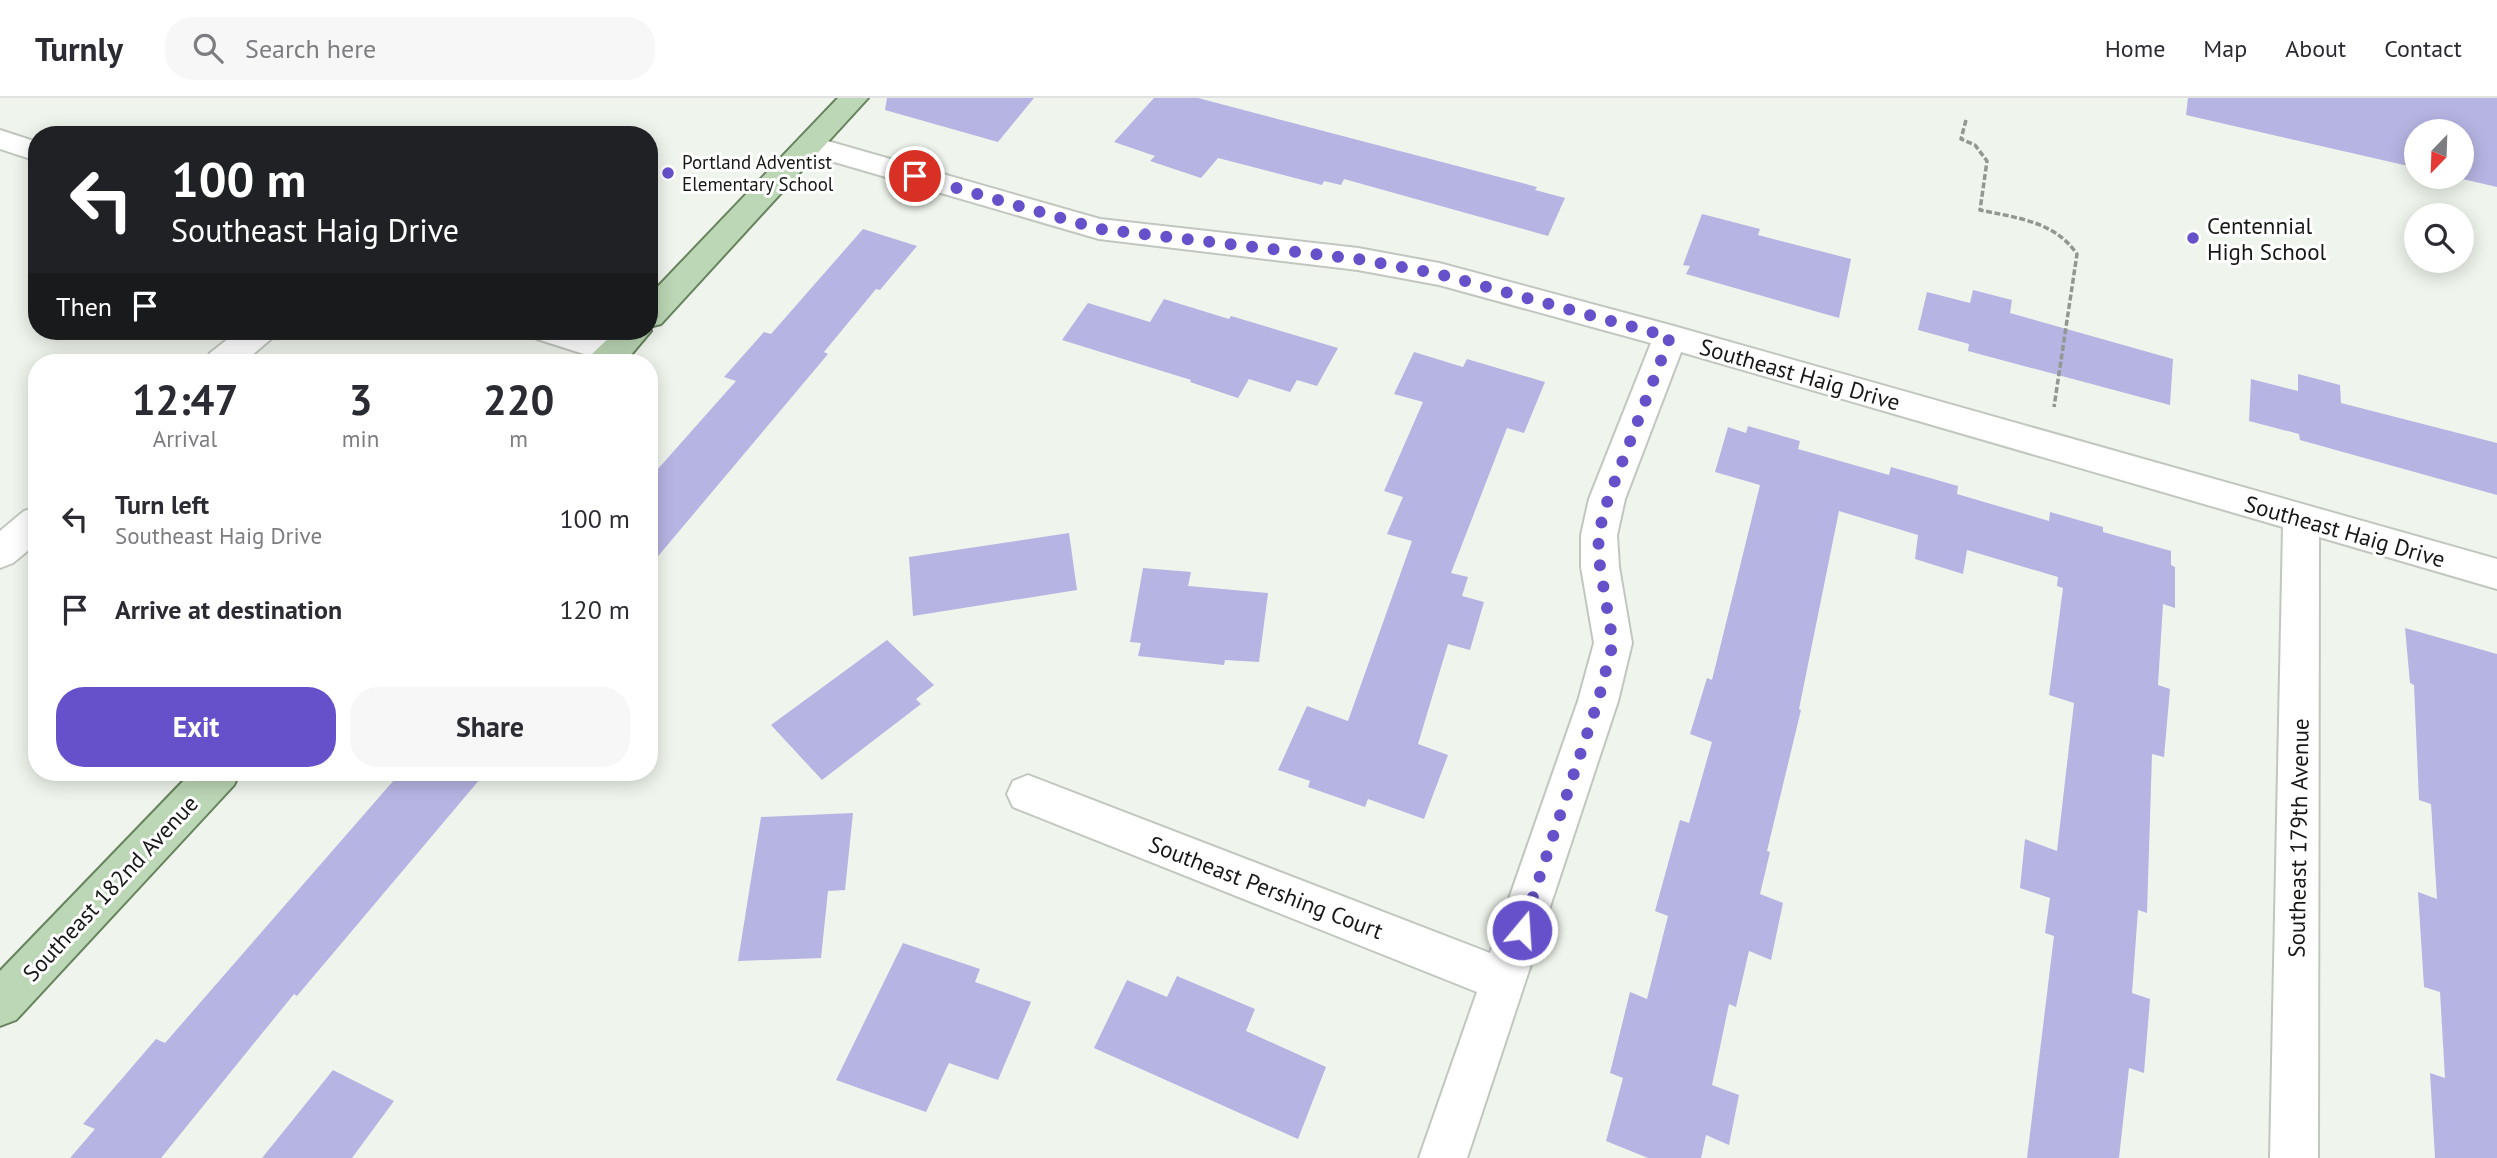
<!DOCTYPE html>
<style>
body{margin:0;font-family:"PT Sans",sans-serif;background:#f7f7f7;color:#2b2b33;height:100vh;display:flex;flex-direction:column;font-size:26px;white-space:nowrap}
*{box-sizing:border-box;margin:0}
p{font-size:23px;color:#7c7c81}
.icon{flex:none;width:38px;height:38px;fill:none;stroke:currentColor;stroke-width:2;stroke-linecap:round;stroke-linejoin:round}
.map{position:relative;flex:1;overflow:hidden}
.panel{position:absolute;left:28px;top:256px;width:630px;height:427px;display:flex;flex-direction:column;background:#fff;border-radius:28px;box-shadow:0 4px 18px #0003}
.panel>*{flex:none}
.top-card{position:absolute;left:28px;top:28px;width:630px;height:214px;border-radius:28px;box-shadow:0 4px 18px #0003;background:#202124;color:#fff;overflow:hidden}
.needle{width:46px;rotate:203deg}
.controls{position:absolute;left:2404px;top:21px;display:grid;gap:14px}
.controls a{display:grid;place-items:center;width:70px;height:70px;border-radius:50%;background:#fff;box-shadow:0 4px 18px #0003;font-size:35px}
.pin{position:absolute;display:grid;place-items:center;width:60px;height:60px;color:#fff;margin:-30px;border:4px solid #fff;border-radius:50%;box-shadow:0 2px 7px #0007}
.me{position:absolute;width:77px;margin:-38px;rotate:18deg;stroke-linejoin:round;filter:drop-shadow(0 0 5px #0008)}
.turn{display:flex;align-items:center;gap:24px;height:147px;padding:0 28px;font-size:32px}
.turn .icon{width:91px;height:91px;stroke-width:2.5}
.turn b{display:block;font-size:49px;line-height:60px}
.then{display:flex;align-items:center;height:66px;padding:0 28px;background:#0003;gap:14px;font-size:26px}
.eta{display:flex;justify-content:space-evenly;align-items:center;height:119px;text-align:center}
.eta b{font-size:42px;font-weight:700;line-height:49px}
.button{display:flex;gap:14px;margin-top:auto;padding:14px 28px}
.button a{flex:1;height:80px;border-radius:28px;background:#6751cb;color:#fff;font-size:28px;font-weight:700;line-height:80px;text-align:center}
.button a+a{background:#f7f7f7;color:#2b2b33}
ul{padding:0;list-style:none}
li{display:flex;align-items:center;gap:21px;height:91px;padding:0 28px}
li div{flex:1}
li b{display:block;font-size:26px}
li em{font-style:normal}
header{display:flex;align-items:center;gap:42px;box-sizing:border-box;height:98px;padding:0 35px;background:#fff;border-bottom:2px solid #e1e1e2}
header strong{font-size:33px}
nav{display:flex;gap:38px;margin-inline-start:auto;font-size:24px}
.search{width:490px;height:63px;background:#f7f7f7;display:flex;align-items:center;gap:18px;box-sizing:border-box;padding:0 24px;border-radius:28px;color:#7c7c81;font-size:26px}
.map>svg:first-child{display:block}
.building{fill:#b6b4e2}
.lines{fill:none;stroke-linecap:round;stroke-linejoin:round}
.minor-casing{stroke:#c1c7bf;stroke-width:4}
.primary-casing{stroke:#66835d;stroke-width:4}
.path{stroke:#939792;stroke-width:3.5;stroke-dasharray:6 2.5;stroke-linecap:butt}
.minor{fill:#fff;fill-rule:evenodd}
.primary{fill:#bcd7b5;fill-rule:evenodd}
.route{stroke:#6751cb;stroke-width:12;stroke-dasharray:0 21.6}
.poi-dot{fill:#6751cb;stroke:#fff;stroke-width:2.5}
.labels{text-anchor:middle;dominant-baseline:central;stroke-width:6;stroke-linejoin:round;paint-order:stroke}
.far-poi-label{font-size:19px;fill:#171916;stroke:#fff;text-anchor:start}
.poi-label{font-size:23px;fill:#171916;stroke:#fff;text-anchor:start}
.street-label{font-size:23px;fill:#171916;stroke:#fff}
</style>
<header>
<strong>Turnly</strong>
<div class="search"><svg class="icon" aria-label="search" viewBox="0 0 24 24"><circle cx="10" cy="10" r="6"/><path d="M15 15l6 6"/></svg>Search here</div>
<nav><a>Home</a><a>Map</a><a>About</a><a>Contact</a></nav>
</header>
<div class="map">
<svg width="2497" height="1060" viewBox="0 0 2497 1060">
<rect width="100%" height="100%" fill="#eff5ed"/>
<g class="building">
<path d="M887,0H1034L998,44L885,12Z"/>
<path d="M1154,0H1198L1537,89L1535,92L1565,100L1548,138L1344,81L1341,87L1324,83L1322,87L1218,60L1201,80L1150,63L1155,58L1114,44Z"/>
<path d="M2188,0H2497V89L2454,79H2462V33H2417V70L2186,17Z"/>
<path d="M1702,116L1760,131L1758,137L1851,161L1839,220L1686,176L1690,168L1683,167Z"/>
<path d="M863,131L917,148L880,192L876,191L824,254L828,256L649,469V381L736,283L724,279L764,234L771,236Z"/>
<path d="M1973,192L2012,202L2010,215L2173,261L2170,307L1968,253L1969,246L1918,232L1927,194L1970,205Z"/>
<path d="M1164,201L1229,221L1231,218L1338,250L1317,288L1297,282L1290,294L1249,281L1238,300L1190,284L1191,282L1062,242L1088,205L1150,224Z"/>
<path d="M1414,254L1463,269L1467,261L1545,284L1524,335L1507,330L1451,475L1468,479L1462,498L1484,504L1470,552L1448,546L1418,646L1448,657L1424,721L1368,701L1365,709L1308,689L1310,683L1278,672L1307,608L1348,623L1412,443L1387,436L1403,399L1384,393L1423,304L1394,296Z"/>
<path d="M2298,276L2340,287L2341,305L2497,345V397L2300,342L2299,336L2249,323L2251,281L2298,293Z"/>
<path d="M1748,328L1800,343L1798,351L1889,377L1891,369L1958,388L1957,396L2049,423L2050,414L2103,429V434L2171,453V467L2175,469V510L2163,506L2158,587L2170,591L2164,659L2152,656L2147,815L2138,812L2132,895L2150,901L2144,975L2129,970L2119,1060H2027L2054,838L2045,835L2050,800L2020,790L2025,741L2057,753L2074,605L2049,597L2063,490L2057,488L2058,479L1967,452L1963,476L1915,461L1918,437L1839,413L1799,611L1801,612L1767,753L1770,754L1760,796L1783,805L1771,862L1749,853L1736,909L1729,906L1712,987L1739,997L1729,1047L1706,1037L1701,1060H1648L1606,1043L1623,980L1610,975L1630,894L1647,901L1668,818L1655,813L1680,722L1689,725L1712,644L1690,636L1707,580L1712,582L1760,387L1715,374L1728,329L1746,335Z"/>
<path d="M1069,435L1077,492L913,518L909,459Z"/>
<path d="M1143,470L1191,474L1188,488L1268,495L1259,564L1225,562L1224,567L1138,558L1141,545L1130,544Z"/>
<path d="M2405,530L2497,556V1060H2435L2430,975L2445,980L2440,894L2424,889L2418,794L2437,801L2431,706L2419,702L2414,587L2410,585Z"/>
<path d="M887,542L934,587L916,601L921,606L822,682L771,627Z"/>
<path d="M401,674H486L297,898L294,896L161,1060H70L95,1031L83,1026L156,941L165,945Z"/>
<path d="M853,715L845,792L828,793L821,860L738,863L761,719Z"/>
<path d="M903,845L980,871L975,884L1031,904L998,982L949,965L926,1014L836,982Z"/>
<path d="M1177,878L1255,911L1246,933L1326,969L1298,1041L1094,950L1127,882L1167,899Z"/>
<path d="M333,972L394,1003L352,1060H262Z"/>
</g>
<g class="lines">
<g class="minor-casing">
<g id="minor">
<path d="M0,32L37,44V63L0,51Z"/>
<path d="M810,38L1100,121L1358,150L1439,165L1670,227L2497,461V491L2319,439L2318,1060H2270L2283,429L1681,254L1625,401L1617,437L1619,469L1632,545L1618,603L1467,1060H1419L1477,894L1013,709L1007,696L1013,683L1028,677L1490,855L1578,603L1594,545L1581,469V437L1589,401L1651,245L1439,187L1358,172L1099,141L800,54L795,47L800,40Z"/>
<path d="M238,233H275L271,241L244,264H205L210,255Z"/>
<path d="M533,233H586L627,246L632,254L627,262L609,264L537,241Z"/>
<path d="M37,409V445L13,465L0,470V433L24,413Z"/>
</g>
</g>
<g class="primary-casing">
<g id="primary">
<path d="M838,0H868L661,226L649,229L651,233L625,264H588L593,255L616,233H649V198Z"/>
<path d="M192,674H240L234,687L16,922L0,928V873Z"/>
</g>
</g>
<path class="path" d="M1966,22L1961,41L1975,47L1987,63L1980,112C2017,120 2054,123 2077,156L2054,309"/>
<use href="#minor" class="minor"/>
<use href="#primary" class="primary"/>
</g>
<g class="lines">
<path class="route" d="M915,78L1099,131L1358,161L1439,176L1670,239L1608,401L1598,437L1600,469L1613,545L1598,603L1522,832"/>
</g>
<g class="poi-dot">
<circle cx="668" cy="75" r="7"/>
<circle cx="2193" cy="140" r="7"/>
</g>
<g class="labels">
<g class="far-poi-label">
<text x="682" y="64">Portland Adventist<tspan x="682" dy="22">Elementary School</tspan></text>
</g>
<g class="poi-label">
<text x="2207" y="127">Centennial<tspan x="2207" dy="26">High School</tspan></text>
</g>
<g class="street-label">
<text transform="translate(1800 276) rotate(16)">Southeast Haig Drive</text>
<text transform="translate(2345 433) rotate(16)">Southeast Haig Drive</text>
<text transform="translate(2298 740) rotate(-89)">Southeast 179th Avenue</text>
<text transform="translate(1266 789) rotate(21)">Southeast Pershing Court</text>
<text transform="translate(110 790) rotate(-47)">Southeast 182nd Avenue</text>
</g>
</g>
</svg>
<div class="controls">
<a><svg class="needle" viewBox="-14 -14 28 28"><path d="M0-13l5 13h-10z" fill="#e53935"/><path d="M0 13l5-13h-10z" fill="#7c7c81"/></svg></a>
<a><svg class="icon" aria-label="search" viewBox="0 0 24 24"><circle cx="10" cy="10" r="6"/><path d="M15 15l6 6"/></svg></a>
</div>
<div class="pin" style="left:915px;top:78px;background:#d93025"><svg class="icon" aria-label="arrive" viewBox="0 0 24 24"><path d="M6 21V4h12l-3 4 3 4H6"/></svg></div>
<svg class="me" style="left:1522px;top:832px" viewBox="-20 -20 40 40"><circle r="17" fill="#6751cb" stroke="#fff" stroke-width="3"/><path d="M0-11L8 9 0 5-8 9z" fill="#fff"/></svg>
<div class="top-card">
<div class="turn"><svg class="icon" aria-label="left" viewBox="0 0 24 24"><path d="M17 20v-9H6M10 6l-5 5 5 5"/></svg><div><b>100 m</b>Southeast Haig Drive</div></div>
<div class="then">Then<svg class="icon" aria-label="arrive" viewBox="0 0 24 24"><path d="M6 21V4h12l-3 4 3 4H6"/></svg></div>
</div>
<section class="panel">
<div class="eta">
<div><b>12:47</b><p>Arrival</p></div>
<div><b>3</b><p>min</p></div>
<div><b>220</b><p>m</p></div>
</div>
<ul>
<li><svg class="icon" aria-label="left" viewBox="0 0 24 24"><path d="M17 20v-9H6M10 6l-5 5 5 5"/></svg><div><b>Turn left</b><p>Southeast Haig Drive</p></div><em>100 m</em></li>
<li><svg class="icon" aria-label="arrive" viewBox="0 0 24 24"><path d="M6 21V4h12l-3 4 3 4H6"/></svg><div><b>Arrive at destination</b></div><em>120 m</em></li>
</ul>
<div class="button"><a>Exit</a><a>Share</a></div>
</section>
</div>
